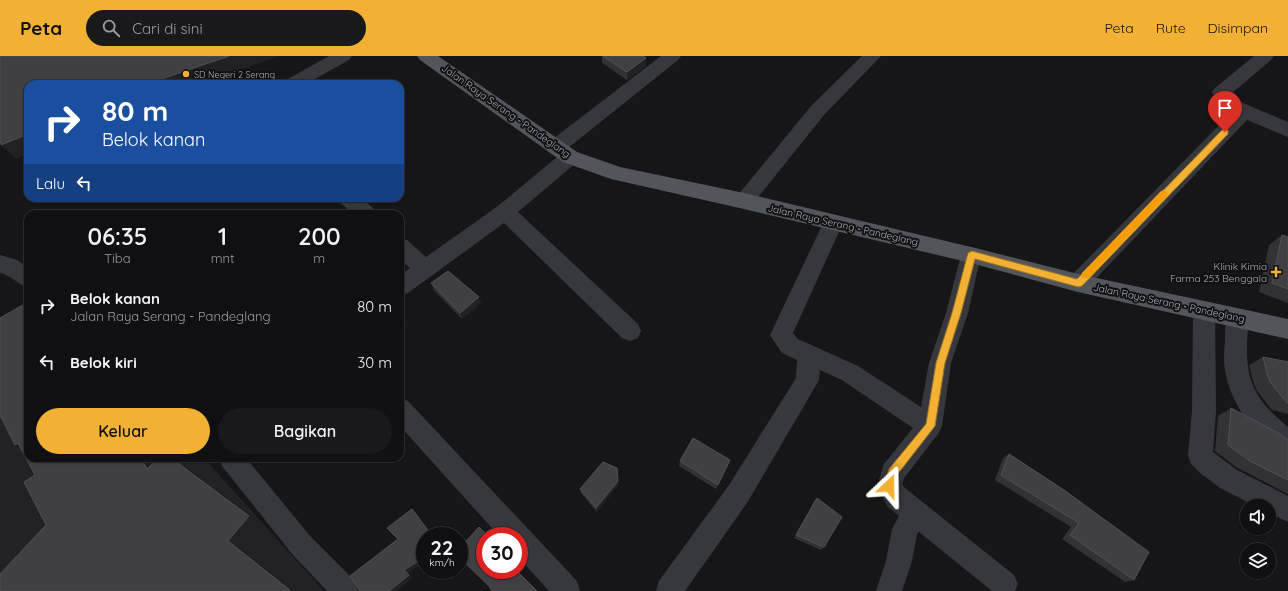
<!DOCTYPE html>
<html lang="id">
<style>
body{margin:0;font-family:Quicksand,sans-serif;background:#19191b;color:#f1f3f6;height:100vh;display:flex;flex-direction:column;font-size:15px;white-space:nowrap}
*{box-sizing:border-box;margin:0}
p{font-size:13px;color:#9c9d9f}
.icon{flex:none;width:22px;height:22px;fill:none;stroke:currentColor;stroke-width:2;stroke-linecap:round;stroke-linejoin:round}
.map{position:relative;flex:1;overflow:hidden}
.details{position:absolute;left:24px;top:154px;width:380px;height:252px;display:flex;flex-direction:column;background:#101012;border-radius:12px;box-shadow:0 1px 3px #0004,0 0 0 1px #303032}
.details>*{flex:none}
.top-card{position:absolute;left:24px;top:24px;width:380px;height:122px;border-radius:12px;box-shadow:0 1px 3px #0004,0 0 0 1px #303032;background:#1a4fa0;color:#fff;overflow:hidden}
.fabs{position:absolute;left:1240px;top:443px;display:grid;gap:8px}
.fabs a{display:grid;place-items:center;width:36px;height:36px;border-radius:50%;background:#101012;box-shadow:0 1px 3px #0004,0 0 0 1px #303032;font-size:20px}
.speed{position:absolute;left:416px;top:471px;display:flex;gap:8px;font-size:20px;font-weight:700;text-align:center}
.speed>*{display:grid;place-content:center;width:52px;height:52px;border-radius:50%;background:#101012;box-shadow:0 1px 3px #0004,0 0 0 1px #303032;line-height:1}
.speed small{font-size:10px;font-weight:400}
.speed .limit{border:6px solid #d22;background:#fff;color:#111}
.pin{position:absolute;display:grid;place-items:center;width:34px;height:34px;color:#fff;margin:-41px -17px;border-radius:50% 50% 50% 0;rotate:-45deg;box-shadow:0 0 4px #0007}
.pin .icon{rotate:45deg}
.me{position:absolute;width:44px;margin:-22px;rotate:23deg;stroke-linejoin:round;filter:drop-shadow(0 0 3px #0008)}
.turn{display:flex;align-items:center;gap:14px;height:84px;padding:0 12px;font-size:18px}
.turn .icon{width:52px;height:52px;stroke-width:2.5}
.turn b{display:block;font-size:28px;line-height:34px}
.then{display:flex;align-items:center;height:38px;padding:0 12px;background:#0003;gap:8px;font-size:15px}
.eta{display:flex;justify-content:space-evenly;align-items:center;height:68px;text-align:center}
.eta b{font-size:24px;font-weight:600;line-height:28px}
.action{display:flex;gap:8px;margin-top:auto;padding:8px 12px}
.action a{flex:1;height:46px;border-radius:24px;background:#f2b134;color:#111;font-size:16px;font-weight:600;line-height:46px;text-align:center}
.action a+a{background:#19191b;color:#f1f3f6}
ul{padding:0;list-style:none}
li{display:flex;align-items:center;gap:12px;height:56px;padding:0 12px}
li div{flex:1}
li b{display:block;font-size:15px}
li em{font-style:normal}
header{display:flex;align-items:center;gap:24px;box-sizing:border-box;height:56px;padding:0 20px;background:#f2b134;color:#111}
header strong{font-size:19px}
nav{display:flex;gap:22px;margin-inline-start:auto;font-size:14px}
.search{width:280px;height:36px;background:#19191b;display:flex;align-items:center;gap:10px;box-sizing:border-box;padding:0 14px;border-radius:22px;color:#9c9d9f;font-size:15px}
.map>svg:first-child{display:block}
.built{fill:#222225}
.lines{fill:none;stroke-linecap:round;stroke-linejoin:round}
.minor{fill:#37383d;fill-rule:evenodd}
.major{fill:#53555c;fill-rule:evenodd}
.wall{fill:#323236}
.shaded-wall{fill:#212124}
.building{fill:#3f3f44;stroke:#4f5156}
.route{fill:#f2b134;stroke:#9d7322}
.slow{fill:#f59e0b}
.poi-dot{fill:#f2b134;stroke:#111113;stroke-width:1.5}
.labels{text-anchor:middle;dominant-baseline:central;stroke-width:4;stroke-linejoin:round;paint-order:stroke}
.far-poi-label{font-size:9px;fill:#a8adb8;stroke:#111113;text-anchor:start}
.street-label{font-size:10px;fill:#a8adb8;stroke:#111113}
.poi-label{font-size:10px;fill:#a8adb8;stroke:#111113;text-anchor:end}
</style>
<header>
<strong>Peta</strong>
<div class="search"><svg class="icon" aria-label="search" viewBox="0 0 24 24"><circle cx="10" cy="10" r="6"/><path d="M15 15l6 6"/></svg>Cari di sini</div>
<nav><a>Peta</a><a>Rute</a><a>Disimpan</a></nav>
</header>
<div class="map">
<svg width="1288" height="535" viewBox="0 0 1288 535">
<rect width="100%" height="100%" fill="#161618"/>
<path class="built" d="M0,280L28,402H204L324,535H0Z"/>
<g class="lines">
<g class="minor">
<path d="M329,0H352L349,4L306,28H283L286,24Z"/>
<path d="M661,0H681L678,4L563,96L556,98L549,96L547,91L549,86Z"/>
<path d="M862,0H881L824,59L751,150L744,153L737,150L734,145L737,140L812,49Z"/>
<path d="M1254,0H1274L1271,4L1231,38L1236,44L1288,66V81L1247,64L1086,233L1078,236L1070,233L1067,227L1070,221L1231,57C1221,52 1217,46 1212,36L1215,32Z"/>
<path d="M570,94L577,96L579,101L577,106L518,156L638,268L641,275L638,282L630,285L622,282L504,167L408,237L400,240V219L410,212L400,203V182L407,184L426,201L498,150L563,96Z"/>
<path d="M338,142H361L373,152L376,158H353L341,147Z"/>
<path d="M833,159L840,161L843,167L793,277L798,283L858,310L921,351L929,307L946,257L961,199L964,193L971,191L978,193L981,199L968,257L951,307L942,370L938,378L904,422L902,428L905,432L1014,519L1018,528L1015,535H992L919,476L917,478L912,505L902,535H876L886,505L892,473L899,460L887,450L877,430L884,408L913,372L842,324L820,314L819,324L815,331L747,447L685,535H656L659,525L729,429L796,322L797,304L782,297L770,279L826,161Z"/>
<path d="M0,199L17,204L28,211V232C18,228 10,219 0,217Z"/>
<path d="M1204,245L1212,247L1215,254L1216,355L1213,396L1237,414L1288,440V466L1269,457V450H1255L1220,432L1199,416L1191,408L1188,400L1192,355L1193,254L1196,247Z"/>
<path d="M1237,253L1245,255C1250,266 1247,278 1247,289C1246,329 1258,346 1288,371V397C1258,386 1232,350 1226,319C1223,308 1224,296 1225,285C1225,275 1225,265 1229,255Z"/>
<path d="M400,342L408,345L577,525L580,535H549L519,502V480H499L400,370Z"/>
<path d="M219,402H246L311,481L355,525L358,535H327L293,499L222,410Z"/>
</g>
<path class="major" d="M417,0H438L577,96L620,111L744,137L971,191L1078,218L1288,263V283L1078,236L971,207L744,153L611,123L563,106L420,4Z"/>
</g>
<g class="wall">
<path d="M602,0H644L646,2V10L627,24L602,7Z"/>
<path d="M1282,179L1288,181V247L1259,236L1269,189Z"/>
<path d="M431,227L481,247L462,263L434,234Z"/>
<path d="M1263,301L1288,306V358L1272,354L1257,335L1253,325L1249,309Z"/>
<path d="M1231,352L1288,384V438L1236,411L1215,395L1218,360Z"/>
<path d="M1009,398L1064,434L1134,524L1125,526L1062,483L1071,471L995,424L1003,402Z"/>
<path d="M680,405L728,408L716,433L679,410Z"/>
<path d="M618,417V429L597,456L581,437L580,433Z"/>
<path d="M817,442L824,491L821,494L794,482L814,446Z"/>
</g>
<g class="shaded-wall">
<path d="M229,0H280L200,28H147Z"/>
<path d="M646,2V10L627,24V16Z"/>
<path d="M28,78V98L16,103L1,89Z"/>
<path d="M479,241L481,247L462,263L460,257Z"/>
<path d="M403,266L407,272L400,277V269Z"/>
<path d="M18,387L28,395L15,389Z"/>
<path d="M141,402H153L165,423L147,413Z"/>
<path d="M171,402H173L181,407L264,468L244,492L298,535H290L228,485Z"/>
<path d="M617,412L618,429L597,456L596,452Z"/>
<path d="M412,453L416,457L434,480H432Z"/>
<path d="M425,501V506L408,517L413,522L397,535H389L404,514Z"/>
</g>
<g class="building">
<path d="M0,0H229L147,28H28V78L1,89L0,82Z"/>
<path d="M603,0H644L646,2L627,16Z"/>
<path d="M1282,179L1288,181V233L1272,227Z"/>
<path d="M448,215L479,241L460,257L431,227Z"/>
<path d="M28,246V402H141L147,413L159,402H171L249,460L228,485L291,535H0V518L46,469L24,426L35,419L18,387L15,389L0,359V262Z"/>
<path d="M400,262L403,266L400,269Z"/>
<path d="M1263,301L1288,306V347H1287L1271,327L1267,318Z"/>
<path d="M1231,352L1280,378L1288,384V424L1250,405L1228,389Z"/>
<path d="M693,382L730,404L718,429L680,405Z"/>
<path d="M1009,398L1064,434L1149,496L1134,524L1070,479L1079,467L1001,419Z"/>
<path d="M603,406L617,412L618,425L596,452L580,433Z"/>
<path d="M817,442L842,461L824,491L796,479Z"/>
<path d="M412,453L432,480H425V501L404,514L409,519L389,535H360L350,520L398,483L387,472Z"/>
<path d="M479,471L488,480H485V514H516L537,535H492L489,530L459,501V493Z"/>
</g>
<path class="route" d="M1225,73L1228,74V78L1082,230L1078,231L975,203L961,257L945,307L935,370L897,419L892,433L889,435L885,433L883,430L889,413L926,368L936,307L952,257L968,197L972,195L1077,223L1222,74Z"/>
<path class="slow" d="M1164,134L1168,138L1167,140L1088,222H1082L1081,220L1082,217L1161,135Z"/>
<g class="poi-dot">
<circle cx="186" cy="18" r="4"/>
<path d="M1274 210h4v4h4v4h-4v4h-4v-4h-4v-4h4z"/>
</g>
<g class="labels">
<g class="far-poi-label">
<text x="194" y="18">SD Negeri 2 Serang</text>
</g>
<g class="street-label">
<text transform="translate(506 55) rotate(35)">Jalan Raya Serang - Pandeglang</text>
<text transform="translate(843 169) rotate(13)">Jalan Raya Serang - Pandeglang</text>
<text transform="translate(1169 247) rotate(12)">Jalan Raya Serang - Pandeglang</text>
</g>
<g class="poi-label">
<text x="1267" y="210">Klinik Kimia<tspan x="1267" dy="12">Farma 253 Benggala</tspan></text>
</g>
</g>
</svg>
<div class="fabs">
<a><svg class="icon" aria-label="sound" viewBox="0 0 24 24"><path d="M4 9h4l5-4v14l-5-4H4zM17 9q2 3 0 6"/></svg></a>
<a><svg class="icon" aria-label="layers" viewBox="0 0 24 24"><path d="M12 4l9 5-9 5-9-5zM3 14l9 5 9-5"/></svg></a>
</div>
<div class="speed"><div>22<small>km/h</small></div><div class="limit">30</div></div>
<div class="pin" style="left:1225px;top:76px;background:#d93025"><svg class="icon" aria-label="arrive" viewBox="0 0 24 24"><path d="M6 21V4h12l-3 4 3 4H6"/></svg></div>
<svg class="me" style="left:889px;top:430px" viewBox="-20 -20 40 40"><path d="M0-17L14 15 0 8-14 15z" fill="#f2b134" stroke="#fff" stroke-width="4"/></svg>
<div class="top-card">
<div class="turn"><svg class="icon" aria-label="right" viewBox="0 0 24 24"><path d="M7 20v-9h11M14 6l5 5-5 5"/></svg><div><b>80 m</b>Belok kanan</div></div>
<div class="then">Lalu<svg class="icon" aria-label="left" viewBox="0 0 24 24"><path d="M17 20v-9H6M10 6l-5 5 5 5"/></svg></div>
</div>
<section class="details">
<div class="eta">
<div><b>06:35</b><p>Tiba</p></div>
<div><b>1</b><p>mnt</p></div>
<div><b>200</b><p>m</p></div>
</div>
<ul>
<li><svg class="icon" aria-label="right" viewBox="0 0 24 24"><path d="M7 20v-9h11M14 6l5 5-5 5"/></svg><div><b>Belok kanan</b><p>Jalan Raya Serang - Pandeglang</p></div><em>80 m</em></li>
<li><svg class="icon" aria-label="left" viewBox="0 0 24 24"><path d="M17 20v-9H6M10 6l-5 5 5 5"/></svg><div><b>Belok kiri</b></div><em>30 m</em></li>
</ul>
<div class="action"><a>Keluar</a><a>Bagikan</a></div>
</section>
</div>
